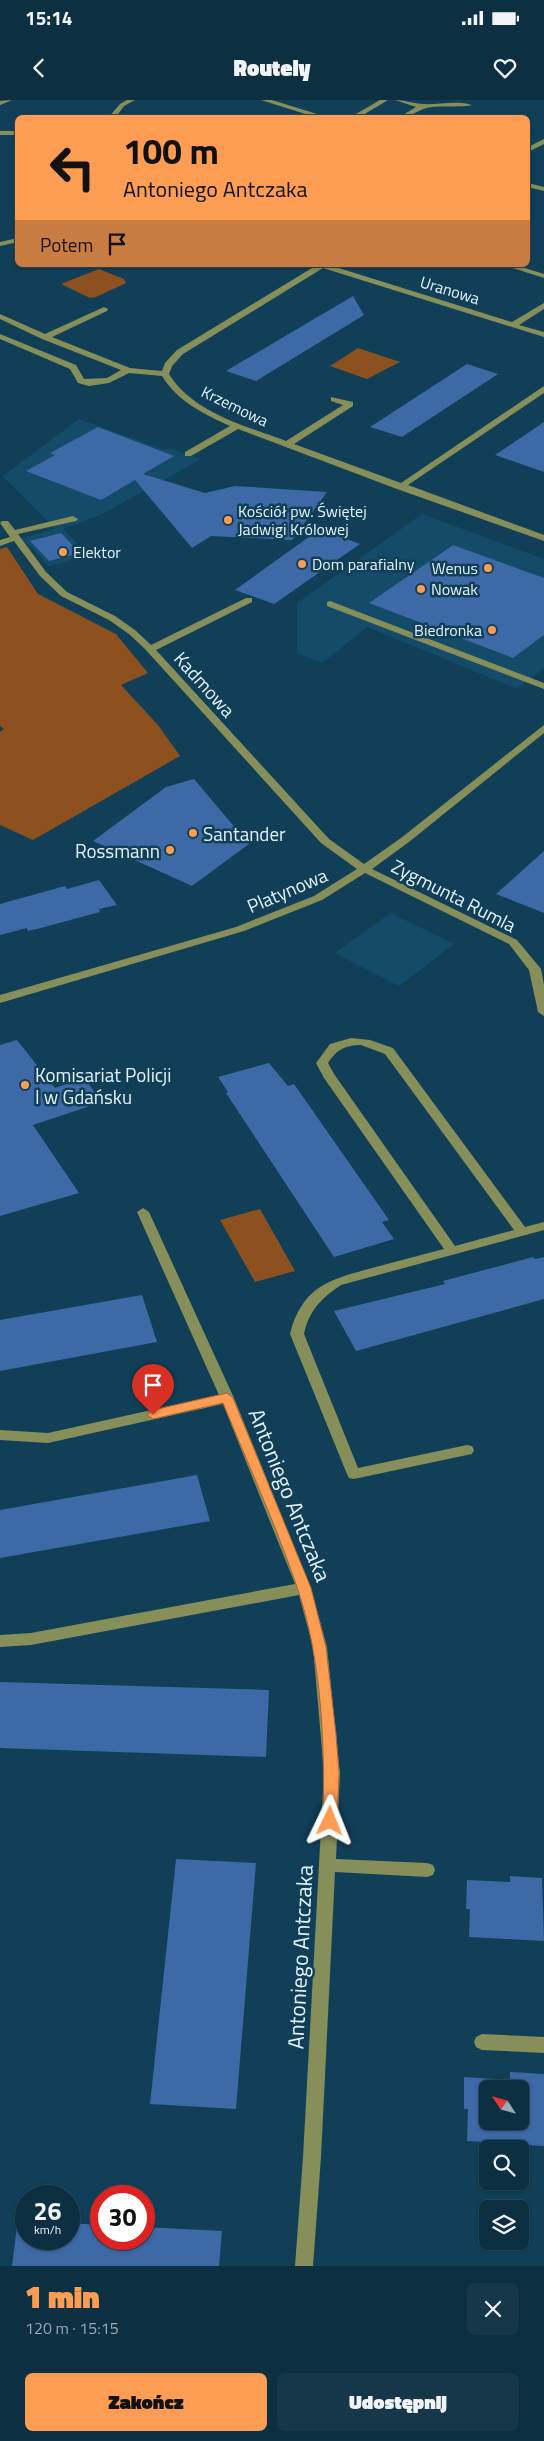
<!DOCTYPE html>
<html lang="pl">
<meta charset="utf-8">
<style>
body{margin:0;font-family:"Titillium Web",sans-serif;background:#163749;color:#f1f3f6;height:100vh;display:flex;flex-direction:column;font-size:19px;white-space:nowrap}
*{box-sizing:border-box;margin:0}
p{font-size:16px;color:#9aa9b2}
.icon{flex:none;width:28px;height:28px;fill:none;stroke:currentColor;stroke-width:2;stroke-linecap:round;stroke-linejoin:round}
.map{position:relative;height:2166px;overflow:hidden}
.panel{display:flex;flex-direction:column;background:#0d2f42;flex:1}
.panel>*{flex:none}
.guide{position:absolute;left:15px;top:15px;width:515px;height:152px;border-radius:8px;box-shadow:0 1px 4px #0004,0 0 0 1px #2d4a5b;background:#fc9d53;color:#111;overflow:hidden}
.needle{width:32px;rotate:306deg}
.tools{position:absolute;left:479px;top:1980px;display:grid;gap:10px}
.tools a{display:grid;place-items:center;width:50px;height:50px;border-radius:8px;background:#0d2f42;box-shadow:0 1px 4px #0004,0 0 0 1px #2d4a5b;font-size:25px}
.speed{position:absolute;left:15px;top:2085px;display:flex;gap:10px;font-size:25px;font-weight:700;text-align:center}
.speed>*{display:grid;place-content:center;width:65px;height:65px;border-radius:50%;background:#0d2f42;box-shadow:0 1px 4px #0004,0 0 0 1px #2d4a5b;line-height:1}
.speed small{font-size:12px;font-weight:400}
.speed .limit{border:8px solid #d22;background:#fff;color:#111}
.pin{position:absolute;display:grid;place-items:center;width:42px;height:42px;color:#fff;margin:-51px -21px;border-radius:50% 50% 50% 0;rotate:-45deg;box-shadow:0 0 5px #0007}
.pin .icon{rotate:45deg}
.me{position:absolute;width:55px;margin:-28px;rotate:2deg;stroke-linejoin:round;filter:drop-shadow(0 0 4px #0008)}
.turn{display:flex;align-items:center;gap:18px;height:105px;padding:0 25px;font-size:22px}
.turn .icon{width:65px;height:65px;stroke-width:2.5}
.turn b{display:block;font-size:35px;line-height:42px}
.then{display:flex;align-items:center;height:48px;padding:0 25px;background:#0003;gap:10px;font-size:19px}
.round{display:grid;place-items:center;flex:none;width:52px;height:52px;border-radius:8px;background:#163749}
.head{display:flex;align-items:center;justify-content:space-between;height:85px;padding:0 25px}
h1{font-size:30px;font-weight:800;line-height:38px;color:#fc9d53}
.cta{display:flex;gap:10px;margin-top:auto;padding:10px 25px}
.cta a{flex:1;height:58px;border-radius:8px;background:#fc9d53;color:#111;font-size:20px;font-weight:800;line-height:58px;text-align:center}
.cta a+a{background:#163749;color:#f1f3f6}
.status{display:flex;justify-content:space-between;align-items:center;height:35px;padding:0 25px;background:#0d2f42;direction:ltr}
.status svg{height:14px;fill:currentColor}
header{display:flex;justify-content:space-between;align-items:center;height:65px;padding:0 25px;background:#0d2f42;font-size:22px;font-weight:800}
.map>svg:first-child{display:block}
.built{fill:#134b69}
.green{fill:#8c511f}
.building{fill:#3d69a6;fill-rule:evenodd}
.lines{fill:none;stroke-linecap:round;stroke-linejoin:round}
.minor{fill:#868f59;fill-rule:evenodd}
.route{fill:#fc9d53;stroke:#a46636}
.poi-dot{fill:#fc9d53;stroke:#113f58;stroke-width:2}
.labels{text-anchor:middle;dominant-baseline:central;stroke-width:5;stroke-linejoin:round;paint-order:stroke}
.far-street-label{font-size:16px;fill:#e5f3fc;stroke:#113f58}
.far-poi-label{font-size:16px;fill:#e5f3fc;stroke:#113f58;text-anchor:start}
.street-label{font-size:19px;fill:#e5f3fc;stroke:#113f58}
.poi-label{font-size:19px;fill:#e5f3fc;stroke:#113f58;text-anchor:start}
.near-street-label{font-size:22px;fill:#e5f3fc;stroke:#113f58}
</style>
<div class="status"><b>15:14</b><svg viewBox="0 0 49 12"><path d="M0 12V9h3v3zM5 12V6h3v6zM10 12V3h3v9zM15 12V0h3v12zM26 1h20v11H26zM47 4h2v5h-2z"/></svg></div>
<header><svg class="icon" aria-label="back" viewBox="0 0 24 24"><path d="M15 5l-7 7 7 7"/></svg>Routely<svg class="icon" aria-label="heart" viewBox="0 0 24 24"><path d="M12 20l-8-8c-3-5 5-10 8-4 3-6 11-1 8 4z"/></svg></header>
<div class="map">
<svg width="544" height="2166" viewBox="0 0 544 2166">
<rect width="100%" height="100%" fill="#113f58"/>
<g class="built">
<path d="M79,319L165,350L169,348L201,359L103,414L63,429L89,456L49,466L22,438L55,429L3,376Z"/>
<path d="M422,414L544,459V568L517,589L367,527L322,563L297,553V503Z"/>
<path d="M391,813L454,844L399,886L335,853Z"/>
</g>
<g class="green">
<path d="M99,169L124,179L126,183L96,197L90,198L61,184Z"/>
<path d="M358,248L400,262L367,279L330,266Z"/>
<path d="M7,447L38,494L116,534L148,573L121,585L158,625L180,656L33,740L0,725V632L4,629L0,626V449Z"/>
<path d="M260,1109L295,1171L255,1182L220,1120Z"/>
</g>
<g class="building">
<path d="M353,196L364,215L256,281L226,271Z"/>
<path d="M467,264L498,274L402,337L370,327Z"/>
<path d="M544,322V372L495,355L519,339Z"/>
<path d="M98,327L174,356L143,374L205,393L235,386L327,392L292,440L211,436L192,448L135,380L101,400L26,371L55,355L50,353Z"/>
<path d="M320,429L360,444L274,504L235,490Z"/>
<path d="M61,433L80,453L49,461L30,441Z"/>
<path d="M453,445L544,478V535L513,558L369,503Z"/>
<path d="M194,679L249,744L192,786L93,741L166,687Z"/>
<path d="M544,751V813L496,794L515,777Z"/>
<path d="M99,780L117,805L99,809L100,812L37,829L28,831L27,828L0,835V804L65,786L67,789Z"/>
<path d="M17,940L55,988L84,978L102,1002L33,1025L79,1093L0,1116V945Z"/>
<path d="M269,963L288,986L294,984L389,1120L382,1122L394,1139L334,1157L226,993L228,992L218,977Z"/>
<path d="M533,1157L535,1159L544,1157V1199L356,1251L334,1211L445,1184L443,1181Z"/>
<path d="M142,1195L157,1242L0,1271V1220Z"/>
<path d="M197,1375L210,1421L0,1458V1410Z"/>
<path d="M0,1582L269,1590L266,1657L0,1648Z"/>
<path d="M176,1759L256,1763L236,2009L150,2004Z"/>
<path d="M510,1776L542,1778L544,1841L469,1837L470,1809H466L467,1780L510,1782Z"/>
<path d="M510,1972L544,1974V2046L467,2041L468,2009H464V1977L510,1980ZM488,1989H520V2021H488Z"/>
<path d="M18,2119L26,2120V2139H69V2123L101,2125V2139H144V2127L222,2131L219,2166H12Z"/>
</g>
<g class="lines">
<g class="minor">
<path d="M11,0L10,1L0,5V1Z"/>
<path d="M127,0H135L124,6L115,18H108L120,4Z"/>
<path d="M261,0H272L330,18H318Z"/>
<path d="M380,0H388L358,18H349Z"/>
<path d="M395,0C404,0 412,3 422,4C438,5 458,0 472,5C469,7 440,6 432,7C419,8 411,18 398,18L416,7Z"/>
<rect x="0" y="31" width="18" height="4"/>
<path d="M544,39V44L528,52V47Z"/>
<path d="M528,83L544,87V91L528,87Z"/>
<path d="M18,138V142L0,146V142Z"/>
<path d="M317,165H329L512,222L544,203V209L519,225L544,232V237L323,168L183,254L172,266L169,274C193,313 246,326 286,341L343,305L331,301V297L353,302V306L294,344L401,383L544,286V293L408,385L544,435V441L397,389L238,329L191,356H185V352L230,326C204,314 178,302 162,276L129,273L109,283L89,286L78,283L70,269L0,239V234L76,265L84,279L107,278L121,270L42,239L0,219V214L45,234L104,207L108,209L107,211L52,237L130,268L162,271L165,263L177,250Z"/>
<path d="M503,165H515L544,174V178Z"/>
<path d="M73,416L78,419L76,421L18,434L46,472L67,492L115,516L135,530L151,545L246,498H252V502L156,550L329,739L364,764L401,738L544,625V633L409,742L372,769L517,840L541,869L544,885V916L538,912L529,870L509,844L365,773L322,800L244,831L0,903V895L236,827L314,796L357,769L321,743L145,549L129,534L109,520L61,496L40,476L14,441L0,446V440L10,437L0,423L2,421H8L15,430Z"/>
<path d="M330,501L544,583V589L327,506V502Z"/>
<path d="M351,938L370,940L393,948L525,1127L544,1122V1130L341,1185C321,1198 309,1211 304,1234L358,1368L467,1345L472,1346L474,1350L472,1354L467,1355L354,1379L349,1378L347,1374L290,1234C303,1184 332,1179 376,1167C398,1161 421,1155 444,1149L324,978L316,963L330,944ZM361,945L385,954L514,1130L455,1146L334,974L328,963C336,950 345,945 361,945Z"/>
<path d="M143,1108L149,1112L234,1298L311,1488L327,1547L340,1673L336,1759L427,1763L433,1765L435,1770L433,1775L427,1777L335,1772L321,2057L313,2166H295L303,2057L324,1673L313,1547L299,1495L31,1545L0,1547V1535L31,1533L295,1484L223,1304L48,1343L0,1340V1330L48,1333L219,1295L137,1112Z"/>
<path d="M482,1934L544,1937V1953L482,1950L476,1947L474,1942L476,1937Z"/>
</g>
</g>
<path class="route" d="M227,1293L233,1298L311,1488L326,1547L336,1634L339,1673L337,1721L335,1725L330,1727L325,1725L323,1721C325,1645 322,1559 297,1487C276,1425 248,1364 223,1303L153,1319L147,1315L153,1310Z"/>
<g class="poi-dot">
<circle cx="228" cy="420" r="5"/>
<circle cx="63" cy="452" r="5"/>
<circle cx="302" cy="464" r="5"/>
<circle cx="488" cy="468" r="5"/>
<circle cx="421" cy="489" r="5"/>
<circle cx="492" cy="530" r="5"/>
<circle cx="193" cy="733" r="5"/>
<circle cx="170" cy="750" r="5"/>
<circle cx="25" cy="985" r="5"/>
</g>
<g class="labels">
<g class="far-street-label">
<text transform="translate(450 190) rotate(17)">Uranowa</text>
<text transform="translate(235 306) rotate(26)">Krzemowa</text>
</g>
<g class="far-poi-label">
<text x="238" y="411">Kościół pw. Świętej<tspan x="238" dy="18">Jadwigi Królowej</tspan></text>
<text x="73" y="452">Elektor</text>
<text x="312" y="464">Dom parafialny</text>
<text x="478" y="468" text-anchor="end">Wenus</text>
<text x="431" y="489">Nowak</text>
<text x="482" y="530" text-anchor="end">Biedronka</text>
</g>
<g class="street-label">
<text transform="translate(205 584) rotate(48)">Kadmowa</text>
<text transform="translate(287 790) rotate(-23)">Platynowa</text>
<text transform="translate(454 795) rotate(27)">Zygmunta Rumla</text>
</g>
<g class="poi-label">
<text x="203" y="733">Santander</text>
<text x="160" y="750" text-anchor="end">Rossmann</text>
<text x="35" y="974">Komisariat Policji<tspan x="35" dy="22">I w Gdańsku</tspan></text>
</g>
<g class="near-street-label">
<text transform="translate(290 1395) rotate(68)">Antoniego Antczaka</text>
<text transform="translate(300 1857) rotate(-87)">Antoniego Antczaka</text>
</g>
</g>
</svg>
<div class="tools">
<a><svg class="needle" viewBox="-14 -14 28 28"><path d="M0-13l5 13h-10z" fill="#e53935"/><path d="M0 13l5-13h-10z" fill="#9aa9b2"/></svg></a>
<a><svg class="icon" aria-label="search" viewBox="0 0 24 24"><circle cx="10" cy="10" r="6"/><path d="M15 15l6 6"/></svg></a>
<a><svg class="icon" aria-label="layers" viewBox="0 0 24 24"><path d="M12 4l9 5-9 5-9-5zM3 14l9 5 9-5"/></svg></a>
</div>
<div class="speed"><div>26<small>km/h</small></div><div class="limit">30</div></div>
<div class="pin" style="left:153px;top:1315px;background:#d93025"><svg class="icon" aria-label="arrive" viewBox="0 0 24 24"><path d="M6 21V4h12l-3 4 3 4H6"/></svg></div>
<svg class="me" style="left:330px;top:1721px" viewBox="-20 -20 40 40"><path d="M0-17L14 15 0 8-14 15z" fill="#fc9d53" stroke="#fff" stroke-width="4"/></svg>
<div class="guide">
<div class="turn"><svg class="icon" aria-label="left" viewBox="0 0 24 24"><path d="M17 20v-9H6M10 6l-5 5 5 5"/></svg><div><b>100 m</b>Antoniego Antczaka</div></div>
<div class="then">Potem<svg class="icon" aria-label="arrive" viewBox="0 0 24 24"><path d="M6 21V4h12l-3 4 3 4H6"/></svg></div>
</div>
</div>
<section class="panel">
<div class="head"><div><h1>1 min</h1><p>120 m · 15:15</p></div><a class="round"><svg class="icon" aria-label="close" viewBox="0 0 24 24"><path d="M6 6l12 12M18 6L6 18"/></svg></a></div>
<div class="cta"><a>Zakończ</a><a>Udostępnij</a></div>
</section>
